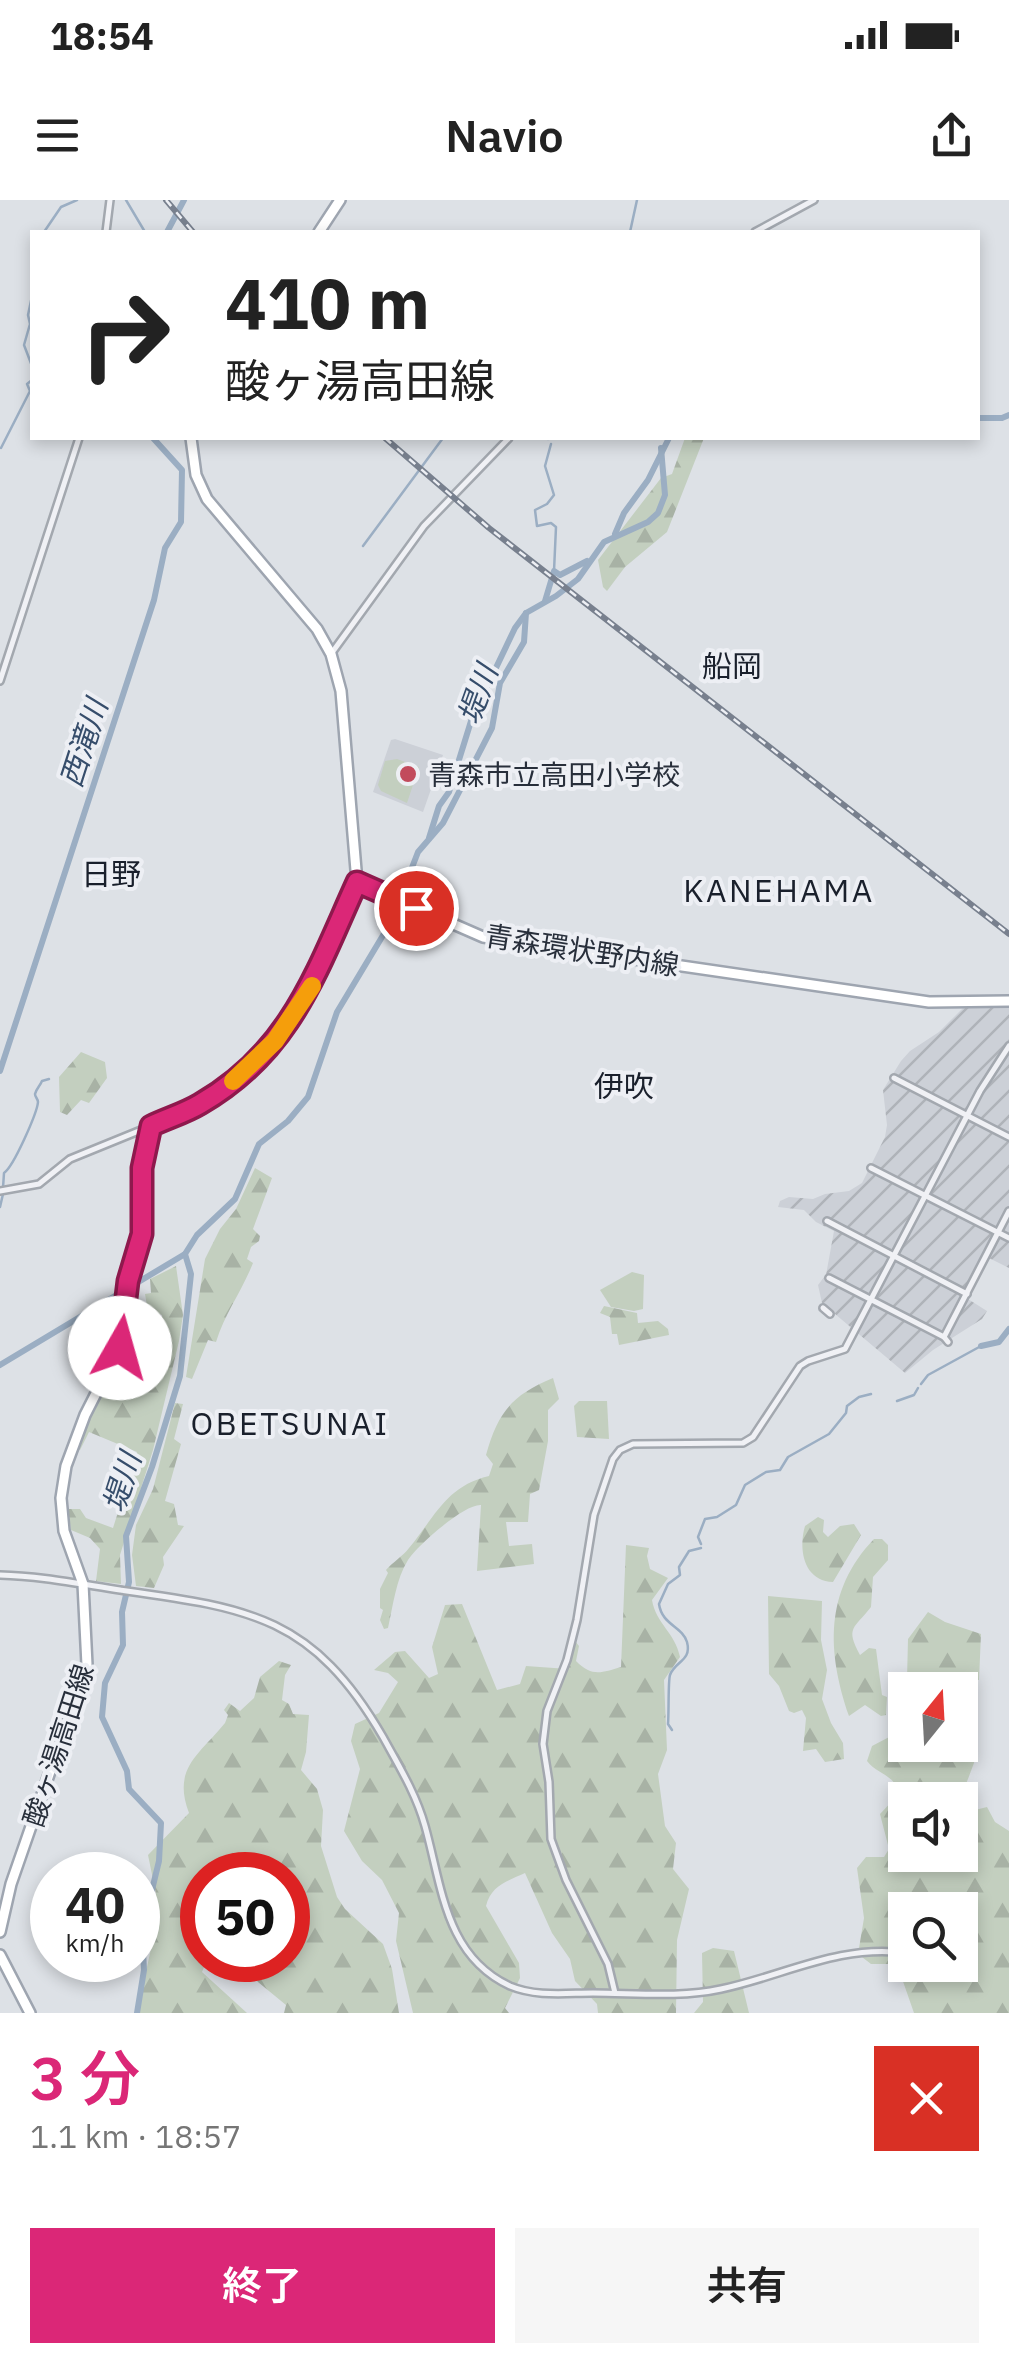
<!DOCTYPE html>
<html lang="ja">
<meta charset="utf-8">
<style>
body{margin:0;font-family:"IBM Plex Sans","Noto Sans JP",sans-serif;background:#f6f6f6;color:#222;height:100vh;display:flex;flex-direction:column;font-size:38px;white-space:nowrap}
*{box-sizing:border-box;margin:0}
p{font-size:32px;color:#767676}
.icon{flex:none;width:55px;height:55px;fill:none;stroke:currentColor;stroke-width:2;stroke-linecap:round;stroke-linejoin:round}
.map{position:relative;height:1813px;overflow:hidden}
.sheet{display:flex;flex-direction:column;background:#fff;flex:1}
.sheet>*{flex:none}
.guide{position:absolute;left:30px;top:30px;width:950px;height:210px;border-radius:0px;box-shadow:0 5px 15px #0003;background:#fff;color:#222;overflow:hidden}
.needle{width:65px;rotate:18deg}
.tools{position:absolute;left:888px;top:1472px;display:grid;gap:20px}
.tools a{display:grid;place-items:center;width:90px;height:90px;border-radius:0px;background:#fff;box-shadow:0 5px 15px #0003;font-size:50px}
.speed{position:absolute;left:30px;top:1652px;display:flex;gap:20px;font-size:50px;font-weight:700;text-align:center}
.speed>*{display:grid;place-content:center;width:130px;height:130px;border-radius:50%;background:#fff;box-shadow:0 5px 15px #0003;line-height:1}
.speed small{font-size:25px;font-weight:400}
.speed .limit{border:15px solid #d22;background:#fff;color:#111}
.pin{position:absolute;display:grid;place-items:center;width:85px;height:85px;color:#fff;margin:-42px;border:5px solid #fff;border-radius:50%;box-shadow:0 2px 10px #0007}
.me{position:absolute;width:110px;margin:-55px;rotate:7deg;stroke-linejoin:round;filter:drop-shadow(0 0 8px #0008)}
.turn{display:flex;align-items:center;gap:35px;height:210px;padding:0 30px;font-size:45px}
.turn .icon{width:130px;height:130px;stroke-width:2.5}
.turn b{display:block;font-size:70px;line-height:85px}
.round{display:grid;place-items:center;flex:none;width:105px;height:105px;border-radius:0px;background:#f6f6f6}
.head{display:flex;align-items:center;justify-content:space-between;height:170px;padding:0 30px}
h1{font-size:60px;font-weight:600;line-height:75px;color:#db2777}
.button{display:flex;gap:20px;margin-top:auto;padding:20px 30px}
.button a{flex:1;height:115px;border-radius:0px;background:#db2777;color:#fff;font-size:40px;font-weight:600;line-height:115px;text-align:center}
.button a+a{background:#f6f6f6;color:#222}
.status{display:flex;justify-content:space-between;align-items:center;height:70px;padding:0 50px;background:#fff;direction:ltr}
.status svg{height:28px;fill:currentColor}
header{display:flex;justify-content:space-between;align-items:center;height:130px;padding:0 30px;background:#fff;font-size:45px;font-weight:600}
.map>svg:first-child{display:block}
.built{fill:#ccd0d7}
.industrial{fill:url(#industrial-furrows)}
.forest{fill:url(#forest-firs);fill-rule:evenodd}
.park{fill:#c3cfbf}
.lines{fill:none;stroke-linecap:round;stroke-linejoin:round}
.stream{stroke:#9baec3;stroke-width:2.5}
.river{stroke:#9baec3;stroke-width:6}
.minor-casing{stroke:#a3a8af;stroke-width:10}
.major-casing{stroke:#9ea5b0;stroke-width:14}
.minor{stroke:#f0f1f5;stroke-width:5}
.major{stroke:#fff;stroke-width:9}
.rail-casing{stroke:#78808e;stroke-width:6}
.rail{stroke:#edeff4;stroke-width:2.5;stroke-dasharray:8;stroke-linecap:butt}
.route-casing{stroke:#8e194d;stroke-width:25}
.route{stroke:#db2777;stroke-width:18}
.slow{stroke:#f59e0b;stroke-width:18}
.poi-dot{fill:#c24b5c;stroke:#edeff4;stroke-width:4}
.labels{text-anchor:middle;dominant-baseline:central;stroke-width:8;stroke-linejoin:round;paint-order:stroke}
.poi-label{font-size:28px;fill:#282f3b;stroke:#edeff4;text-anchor:start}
.street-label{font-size:28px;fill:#282f3b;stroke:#edeff4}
.neighbourhood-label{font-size:30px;fill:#1a202c;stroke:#edeff4}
.water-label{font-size:30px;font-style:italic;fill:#364d6b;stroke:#edeff4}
.quarter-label{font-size:32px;letter-spacing:2.5px;fill:#1a202c;stroke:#edeff4}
</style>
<div class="status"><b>18:54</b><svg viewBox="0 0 49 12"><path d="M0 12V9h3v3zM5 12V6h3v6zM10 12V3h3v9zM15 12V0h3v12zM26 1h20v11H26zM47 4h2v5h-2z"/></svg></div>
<header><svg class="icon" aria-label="menu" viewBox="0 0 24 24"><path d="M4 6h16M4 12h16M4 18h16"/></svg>Navio<svg class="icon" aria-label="share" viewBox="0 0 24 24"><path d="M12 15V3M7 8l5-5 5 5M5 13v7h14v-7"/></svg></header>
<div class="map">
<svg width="1009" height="1813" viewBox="0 0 1009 1813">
<defs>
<pattern id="industrial-furrows" width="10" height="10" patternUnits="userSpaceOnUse" patternTransform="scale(2.5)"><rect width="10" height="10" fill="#ccd0d7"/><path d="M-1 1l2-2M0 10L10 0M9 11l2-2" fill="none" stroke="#afb3b9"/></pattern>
<pattern id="forest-firs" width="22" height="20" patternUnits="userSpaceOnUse" patternTransform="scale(2.5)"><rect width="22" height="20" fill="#c3cfbf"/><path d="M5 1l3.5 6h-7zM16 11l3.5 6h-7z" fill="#a8b2a5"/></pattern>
</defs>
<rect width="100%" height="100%" fill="#dde1e6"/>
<path class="built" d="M395,539L443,555L423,612L373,592L391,540Z"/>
<path class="industrial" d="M1009,804V1068L989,1058L968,1099L987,1111L982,1119L933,1150L905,1173L822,1103L818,1085L826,1075L834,1031L816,1022L804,1010L778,1007L780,1001L789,997L813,999L825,994L849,991L862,983L885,937L887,925L883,890L901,861L910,851L939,832L966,805Z"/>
<g class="forest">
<path d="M685,238H704L667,332L625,367L607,391L603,387L598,360L661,278L672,274Z"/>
<path d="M81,852L105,862L107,878L89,903L81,900L67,915L60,912L59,877Z"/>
<path d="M255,968L272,978L253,1029L260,1036L259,1041L251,1047L247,1059L253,1063C242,1091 225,1113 216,1142L208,1140L192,1179L186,1177L205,1059L220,1029L236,1009Z"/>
<path d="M176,1066L183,1115L179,1141L153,1250L120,1355L121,1384L96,1381L100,1349L90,1338L71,1330L68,1309H80L86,1318L113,1328L137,1252L89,1232L80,1250L77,1249L97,1199L122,1158L138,1160L142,1149L162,1137V1115L148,1112L145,1094L151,1093L150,1079Z"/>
<path d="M604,1106L637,1113L638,1123L658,1121L668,1129L669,1135L619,1145L617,1134H612L610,1117L600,1113Z"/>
<path d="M553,1178L559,1199L548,1210V1241L539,1290L530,1294L528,1322H506L509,1346L532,1344L534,1364L477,1371L481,1305C464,1304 418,1345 408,1360C396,1379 393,1406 388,1428L384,1429L380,1420L383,1410L380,1408V1389L388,1373L386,1370C393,1362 403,1356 409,1348C435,1317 446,1286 489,1276L493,1264L486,1255C498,1212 512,1195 553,1178Z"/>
<path d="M579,1201H607L609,1239L577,1237L574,1206Z"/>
<path d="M175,1203L183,1204L174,1239L181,1244L165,1301L174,1304L178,1325L184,1326L163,1357L164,1365L154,1388L136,1386L132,1355L136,1325L153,1289Z"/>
<path d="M818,1317L824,1320L823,1332L828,1337L840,1326L854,1324L861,1335L833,1382C804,1381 798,1350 805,1326Z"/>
<path d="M874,1339H882L888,1345V1360L873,1377L871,1407C854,1429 845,1427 860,1455L869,1448L876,1449L882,1495L887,1497L886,1515L881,1516L865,1505L849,1516C827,1452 824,1391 874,1339Z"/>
<path d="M626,1345L649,1348L647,1356L650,1369L668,1378L652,1400C656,1424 675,1432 680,1457L664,1480L667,1550L658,1574L665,1626L676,1643L673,1669L689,1689L677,1740L676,1813H598L597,1804L575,1781L570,1759L552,1733L525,1673C508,1681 491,1685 486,1706L519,1763L520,1778L505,1808L509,1813H413L396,1741L399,1713L382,1680L362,1661L344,1631L360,1569L351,1541L355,1524L379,1513L398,1482L388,1473L374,1470L395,1452L405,1451L429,1478L438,1474L432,1447L445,1405L462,1404L497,1490L520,1484L526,1466L568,1469L575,1441L579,1446L576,1461C592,1477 601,1473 621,1467Z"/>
<path d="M768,1396L822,1401L821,1440L827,1470L822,1499L831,1523L843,1543L844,1559L825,1562L816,1549L803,1551L806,1518L802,1510L794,1513L789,1511L779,1486L769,1474Z"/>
<path d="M928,1412L945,1422L981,1434L979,1480L944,1477L945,1490H905V1545H960V1524L975,1537L974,1563L960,1600H905V1655H960V1601L963,1613L987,1607L995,1622L1009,1631V1813H914L899,1770L893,1764H871L858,1754L864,1718L857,1668L866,1657H884L889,1649L880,1614L895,1598L897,1587C889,1573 876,1573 867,1561L872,1546L893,1535L899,1524L907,1479L908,1439ZM905,1710H960V1765H905Z"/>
<path d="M279,1461L291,1465L285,1475L282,1500L289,1504L293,1514L309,1515L306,1552L301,1570L317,1589L323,1610L321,1646L337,1697L345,1709L383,1744L392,1769L399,1813H284L286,1805L231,1760H288V1675H202V1760H207L202,1772L247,1813H137L152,1744L156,1694L148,1655L189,1613C172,1568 199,1555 225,1523L228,1515L224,1510L229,1503L240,1511L254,1498L260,1477Z"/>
<path d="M713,1748L734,1751L749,1813H694L703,1802L702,1753Z"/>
</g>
<g class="park">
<path d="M397,559L419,567L407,603L381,591L378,585L385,561Z"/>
<path d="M632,1072L644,1075L643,1109L634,1111L611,1107L600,1090Z"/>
</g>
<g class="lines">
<g class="stream">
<path d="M126,0L145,32"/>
<path d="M44,32L61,7L77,0"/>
<path d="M630,32L637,0"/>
<path d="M32,96L28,115L30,124L24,145L32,166"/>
<path d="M548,238V239"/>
<path d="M551,244L545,266L554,295L547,304L535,310L537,326L551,323L556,327L554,371"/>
<path d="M1,248L30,191L27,184L32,180"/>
<path d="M363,346L443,238"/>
<path d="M3,988L4,973C14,966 37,913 38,902C38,899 35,897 35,894C36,889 40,886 42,881L49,879"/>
<path d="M0,1007L3,994"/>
<path d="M921,1184L928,1175L981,1146"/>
<path d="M897,1201L914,1195L918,1188"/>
<path d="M701,1344L698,1337L705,1319L717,1317L736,1305L745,1285L766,1272L780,1270L788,1257L829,1234L846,1213L847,1206L859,1197L871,1194"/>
<path d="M672,1530L668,1524C669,1514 668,1481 670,1475C675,1461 692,1461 687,1442C682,1426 662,1425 659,1404L668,1384L680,1375L679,1367L689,1351L701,1348"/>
</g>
<g class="river">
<path d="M167,32L184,0"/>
<path d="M978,218H1002L1009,215"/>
<path d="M615,334L624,313L648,280L669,238"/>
<path d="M545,401L554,371L560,375L587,361"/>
<path d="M429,638L439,606L449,592L472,518L515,428L526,413L556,396L578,379L604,342L648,322L658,313L665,295L661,248"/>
<path d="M0,871L154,400L165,348L181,322L182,270L153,238"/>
<path d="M981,1146L999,1142L1009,1129"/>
<path d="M0,1165L185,1054"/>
<path d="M137,1813L144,1770L142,1731L159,1661L161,1623L129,1589L127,1571L102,1517L105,1483L123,1445L122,1412L129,1382L126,1336L152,1267L180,1176L191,1074L185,1054L197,1035L235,999L259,944L288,921L308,897L337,812L391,722L418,652L443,623L492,528L500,483L524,442L526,413"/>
</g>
<g class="minor-casing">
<g id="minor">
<path d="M106,32L110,0"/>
<path d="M755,32L814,0"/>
<path d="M331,454L424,326L509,238"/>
<path d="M0,481L79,238"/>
<path d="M894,878L1009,937"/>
<path d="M871,968L1009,1038"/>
<path d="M0,991L39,984L70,959L151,926"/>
<path d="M827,1021L967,1094"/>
<path d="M829,1078L944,1137"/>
<path d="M823,1108L830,1114"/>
<path d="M948,1142L944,1137L1009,1011"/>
<path d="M0,1375C40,1376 80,1384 120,1390C249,1408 313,1416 383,1537C399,1566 416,1594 425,1626C442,1686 445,1756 510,1786C536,1797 566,1793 593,1793C634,1793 680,1798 721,1789C783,1776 840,1744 905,1753"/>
<path d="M615,1793L608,1764L566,1680L551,1639L549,1582L543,1544L547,1511L567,1460L577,1420L594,1315L613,1259L620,1250L633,1244L743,1243L753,1237L800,1166L808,1161L845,1149L980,891L1009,846"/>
</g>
</g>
<g class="major-casing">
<g id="major">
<path d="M319,32L340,0"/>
<path d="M357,682L483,737L929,802L1009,801"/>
<path d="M0,1732L11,1684L87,1465L83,1384L64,1331L61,1298L66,1266L85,1215L119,1148L128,1081L142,1035V968L149,931L151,926L217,893L275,841L314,782L357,682L341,491L331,454L317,429L207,299L196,275L191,238"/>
<path d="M0,1755L30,1813"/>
</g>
</g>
<use href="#minor" class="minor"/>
<use href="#major" class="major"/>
<g class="rail-casing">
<g id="rail">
<path d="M166,0L193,32"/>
<path d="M385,238L489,328L1009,734"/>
</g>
</g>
<use href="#rail" class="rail"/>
</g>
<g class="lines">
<g class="route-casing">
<path id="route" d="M120,1148L128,1081L142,1034V968L151,926C168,918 185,913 200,904C291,852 317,770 357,682L416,708"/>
</g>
<use href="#route" class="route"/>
<path class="slow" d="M233,881L275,841L312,786"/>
</g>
<circle class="poi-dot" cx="408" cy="574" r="10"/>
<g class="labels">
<g class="poi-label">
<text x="428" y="574">青森市立高田小学校</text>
</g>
<g class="street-label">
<text transform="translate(582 750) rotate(9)">青森環状野内線</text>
<text transform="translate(58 1545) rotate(-72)">酸ヶ湯高田線</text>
</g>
<g class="neighbourhood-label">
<text x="732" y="465">船岡</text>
<text x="111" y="673">日野</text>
<text x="624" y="885">伊吹</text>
</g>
<g class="water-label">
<text transform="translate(477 494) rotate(-70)">堤川</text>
<text transform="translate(83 543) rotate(-72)">西滝川</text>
<text transform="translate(121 1282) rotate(-72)">堤川</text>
</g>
<g class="quarter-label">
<text x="779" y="690">KANEHAMA</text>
<text x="290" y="1223">OBETSUNAI</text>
</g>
</g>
</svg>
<div class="tools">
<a><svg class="needle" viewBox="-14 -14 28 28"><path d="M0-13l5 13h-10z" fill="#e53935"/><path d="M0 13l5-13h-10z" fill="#767676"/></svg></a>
<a><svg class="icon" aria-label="sound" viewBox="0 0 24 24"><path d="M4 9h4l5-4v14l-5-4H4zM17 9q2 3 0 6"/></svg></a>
<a><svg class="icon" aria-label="search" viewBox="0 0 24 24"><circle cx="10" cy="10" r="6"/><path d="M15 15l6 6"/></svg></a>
</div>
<div class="speed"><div>40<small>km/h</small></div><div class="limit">50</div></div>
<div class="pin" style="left:416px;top:708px;background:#d93025"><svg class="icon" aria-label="arrive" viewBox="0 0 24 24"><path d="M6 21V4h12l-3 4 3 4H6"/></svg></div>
<svg class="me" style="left:120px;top:1148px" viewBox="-20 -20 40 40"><circle r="19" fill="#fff"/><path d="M0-13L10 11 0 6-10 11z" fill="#db2777"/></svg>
<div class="guide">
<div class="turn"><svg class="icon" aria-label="right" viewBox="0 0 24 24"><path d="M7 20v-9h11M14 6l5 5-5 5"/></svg><div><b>410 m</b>酸ヶ湯高田線</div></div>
</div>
</div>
<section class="sheet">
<div class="head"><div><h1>3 分</h1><p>1.1 km · 18:57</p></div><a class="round" style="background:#d93025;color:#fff"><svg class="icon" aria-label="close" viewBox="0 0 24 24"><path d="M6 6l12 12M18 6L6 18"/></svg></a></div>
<div class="button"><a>終了</a><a>共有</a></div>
</section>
